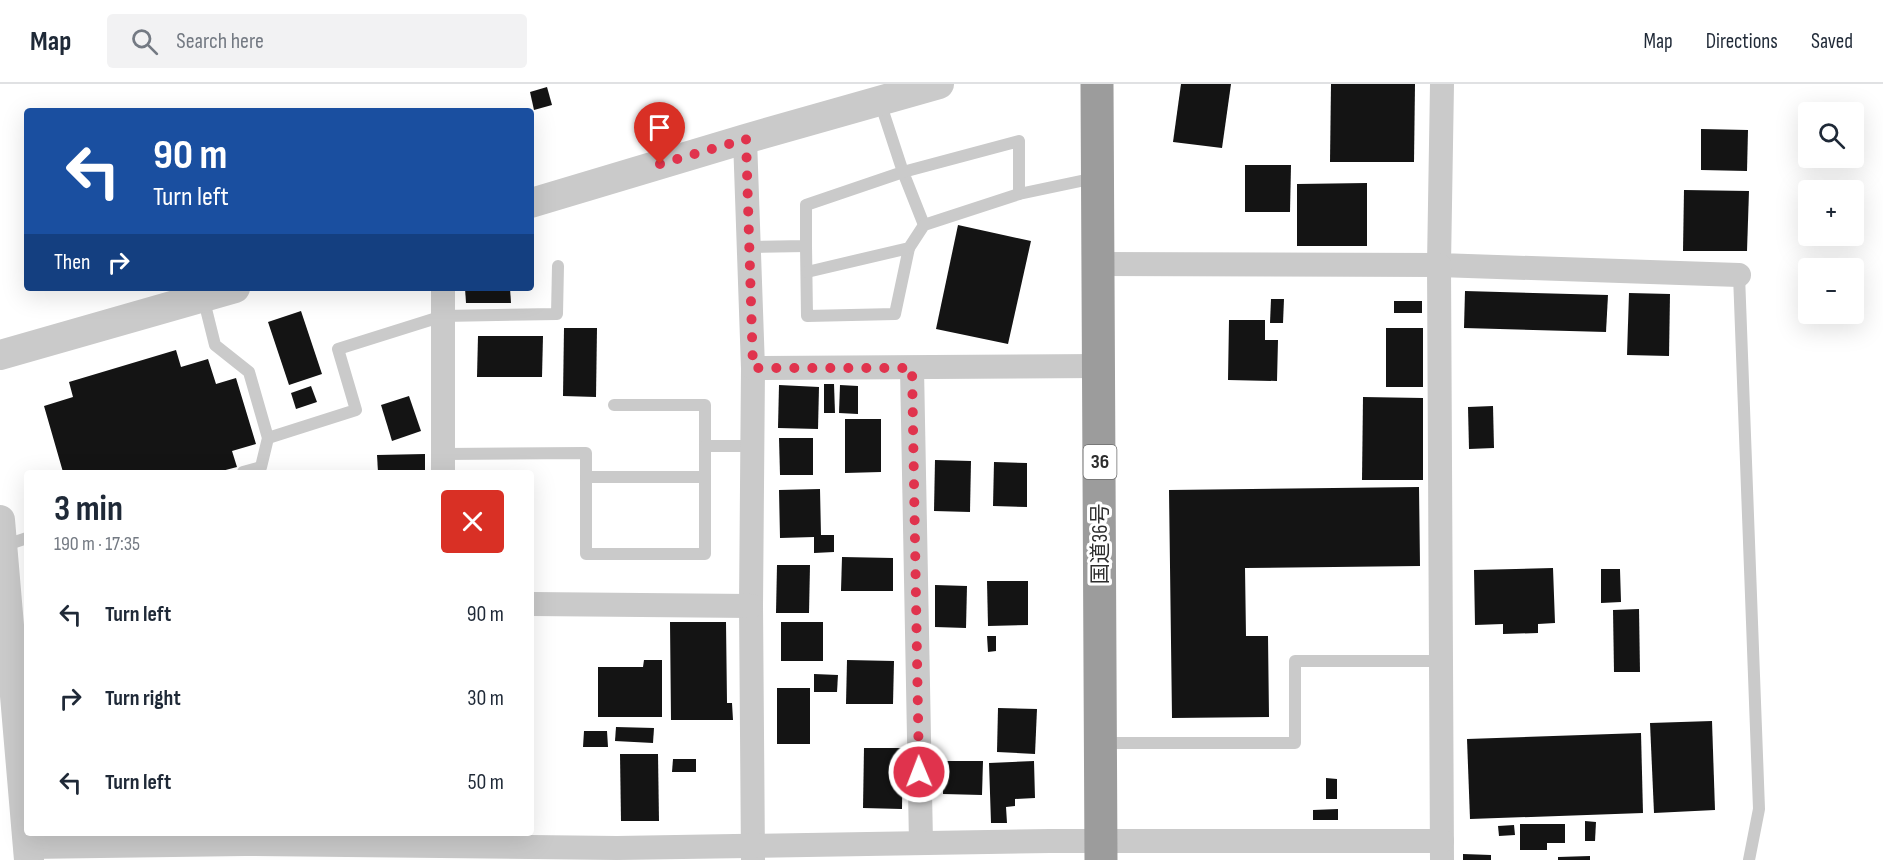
<!DOCTYPE html>
<meta charset="utf-8">
<style>
body{margin:0;font-family:"Sofia Sans Condensed","Noto Sans JP",sans-serif;background:#f2f2f3;color:#1f2937;height:100vh;display:flex;flex-direction:column;font-size:22px;white-space:nowrap}
*{box-sizing:border-box;margin:0}
p{font-size:20px;color:#747a83}
.icon{flex:none;width:33px;height:33px;fill:none;stroke:currentColor;stroke-width:2;stroke-linecap:round;stroke-linejoin:round}
.map{position:relative;flex:1;overflow:hidden}
.sheet{position:absolute;left:24px;top:386px;width:510px;height:366px;display:flex;flex-direction:column;background:#fff;border-radius:6px;box-shadow:0 6px 24px #0002}
.sheet>*{flex:none}
.guide{position:absolute;left:24px;top:24px;width:510px;height:183px;border-radius:6px;box-shadow:0 6px 24px #0002;background:#1a4fa0;color:#fff;overflow:hidden}
.controls{position:absolute;left:1798px;top:18px;display:grid;gap:12px}
.controls a{display:grid;place-items:center;width:66px;height:66px;border-radius:6px;background:#fff;box-shadow:0 6px 24px #0002;font-size:30px}
.pin{position:absolute;display:grid;place-items:center;width:51px;height:51px;color:#fff;margin:-62px -26px;border-radius:50% 50% 50% 0;rotate:-45deg;box-shadow:0 0 6px #0007}
.pin .icon{rotate:45deg}
.me{position:absolute;width:66px;margin:-33px;rotate:359deg;stroke-linejoin:round;filter:drop-shadow(0 0 4px #0008)}
.turn{display:flex;align-items:center;gap:21px;height:126px;padding:0 30px;font-size:27px}
.turn .icon{width:78px;height:78px;stroke-width:2.5}
.turn b{display:block;font-size:42px;line-height:51px}
.then{display:flex;align-items:center;height:57px;padding:0 30px;background:#0003;gap:12px;font-size:22px}
.round{display:grid;place-items:center;flex:none;width:63px;height:63px;border-radius:6px;background:#f2f2f3}
.headline{display:flex;align-items:center;justify-content:space-between;height:102px;padding:0 30px}
h1{font-size:36px;font-weight:700;line-height:45px}
ul{padding:0;list-style:none}
li{display:flex;align-items:center;gap:18px;height:84px;padding:0 30px}
li div{flex:1}
li b{display:block;font-size:22px}
li em{font-style:normal}
header{display:flex;align-items:center;gap:36px;box-sizing:border-box;height:84px;padding:0 30px;background:#fff;border-bottom:2px solid #e0e1e3}
header strong{font-size:28px}
nav{display:flex;gap:33px;margin-inline-start:auto;font-size:21px}
.search{width:420px;height:54px;background:#f2f2f3;display:flex;align-items:center;gap:15px;box-sizing:border-box;padding:0 21px;border-radius:6px;color:#747a83;font-size:22px}
.map>svg:first-child{display:block}
.building{fill:#141414}
.lines{fill:none;stroke-linecap:round;stroke-linejoin:round}
.service{stroke:#cacaca;stroke-width:12}
.minor{stroke:#cacaca;stroke-width:24}
.tertiary{stroke:#cacaca;stroke-width:30}
.trunk{stroke:#9c9c9c;stroke-width:33}
.route{stroke:#e0334d;stroke-width:10;stroke-dasharray:0 18}
.labels{text-anchor:middle;dominant-baseline:central;stroke-width:6;stroke-linejoin:round;paint-order:stroke}
.shield{fill:#fff;stroke:#6c6c6c;stroke-width:1.5}
.shield-label{font-size:20px;font-weight:bold;fill:#2d2d2d}
.street-label{font-size:21px;fill:#2d2d2d;stroke:#fff}
</style>
<header>
<strong>Map</strong>
<div class="search"><svg class="icon" aria-label="search" viewBox="0 0 24 24"><circle cx="10" cy="10" r="6"/><path d="M15 15l6 6"/></svg>Search here</div>
<nav><a>Map</a><a>Directions</a><a>Saved</a></nav>
</header>
<div class="map">
<svg width="1883" height="776" viewBox="0 0 1883 776">
<rect width="100%" height="100%" fill="#fff"/>
<g class="building">
<path d="M1181,0H1231L1222,64L1173,58Z"/>
<path d="M1331,0H1415L1414,78H1330Z"/>
<path d="M547,3L552,21L534,26L530,8Z"/>
<path d="M1701,45L1748,46L1747,87L1701,86Z"/>
<path d="M1245,81H1291L1290,128H1245Z"/>
<path d="M1367,99V162H1297V100Z"/>
<path d="M1684,106L1749,107L1747,167H1683Z"/>
<path d="M958,141L1031,157L1008,260L936,245Z"/>
<path d="M465,204H510L511,219H466Z"/>
<path d="M1465,207L1608,211L1606,248L1464,244Z"/>
<path d="M1629,209L1670,210L1669,272L1627,271Z"/>
<path d="M1271,215H1284L1283,239H1270Z"/>
<rect x="1394" y="217" width="28" height="12"/>
<path d="M301,227L322,290L289,301L268,238Z"/>
<path d="M1229,236H1265V256H1278L1277,297L1228,296Z"/>
<path d="M564,244H597L596,313L563,312Z"/>
<rect x="1386" y="244" width="37" height="59"/>
<path d="M478,252H543L542,293H477Z"/>
<path d="M176,266L181,283L208,275L216,300L236,294L256,360L232,367L237,383L218,388H63L44,322L73,313L69,298Z"/>
<path d="M824,300H834L835,329H824Z"/>
<path d="M779,301L819,303L818,345L778,344Z"/>
<path d="M840,301L858,302V330L839,329Z"/>
<path d="M311,302L317,318L296,325L291,309Z"/>
<path d="M409,312L421,347L392,357L381,321Z"/>
<path d="M1363,313L1423,314V396H1362Z"/>
<path d="M1493,322L1494,364L1469,365L1468,323Z"/>
<path d="M845,335H881V388L845,389Z"/>
<path d="M779,354H813V391H780Z"/>
<path d="M425,370V386L378,388L377,371Z"/>
<path d="M935,376L971,377L970,428L934,427Z"/>
<path d="M994,378L1027,379V423L993,422Z"/>
<path d="M1419,403L1420,482L1245,484L1246,552H1268L1269,633L1172,634L1169,406Z"/>
<path d="M820,405L821,451H834V468L814,469V453L780,454L779,406Z"/>
<path d="M842,473L893,474V507H841Z"/>
<path d="M777,481H810L809,529H776Z"/>
<path d="M1553,484L1555,539L1538,540V549L1503,550V540L1475,541L1474,486Z"/>
<path d="M1601,485H1620L1621,518L1601,519Z"/>
<path d="M987,497H1028V541L988,542Z"/>
<path d="M935,501L967,502L966,544L935,543Z"/>
<path d="M1639,525L1640,588H1614L1613,526Z"/>
<path d="M670,538H726L727,619H732L733,636H671Z"/>
<rect x="781" y="538" width="42" height="39"/>
<path d="M987,552H996V567L988,568Z"/>
<path d="M644,576H662V633H598V583H643Z"/>
<path d="M847,576L894,577L893,620H846Z"/>
<path d="M814,590L838,591L837,608H814Z"/>
<rect x="777" y="604" width="33" height="56"/>
<path d="M998,624L1037,625L1035,670L997,668Z"/>
<path d="M1712,637L1715,726L1654,729L1650,639Z"/>
<rect x="531" y="639" width="3" height="21"/>
<path d="M616,643L654,644L653,659L615,657Z"/>
<path d="M584,647H607L608,663H583Z"/>
<path d="M1641,649L1643,729L1470,735L1467,655Z"/>
<path d="M864,664H903L902,725L863,724Z"/>
<path d="M620,670H658L659,737H621Z"/>
<path d="M673,675H696V688H672Z"/>
<path d="M943,677H983L982,711L943,710Z"/>
<path d="M1034,677L1035,714L1015,715V722L1006,723L1007,739H991L989,679Z"/>
<path d="M1326,694L1337,695V715H1326Z"/>
<path d="M1338,725V736H1313V726Z"/>
<path d="M1585,737L1596,738L1595,757H1585Z"/>
<path d="M1520,740H1565V759H1547V766H1520Z"/>
<path d="M1514,741L1515,751L1499,752L1498,742Z"/>
<path d="M1463,770L1491,771V776H1463Z"/>
<path d="M1590,772V776H1558V773Z"/>
</g>
<g class="lines">
<g class="service">
<path d="M924,141L903,88L1019,57V110"/>
<path d="M806,162L807,232L895,230L909,164"/>
<path d="M749,163L806,162V121L903,88L880,18"/>
<path d="M807,188L909,164L924,141L1019,110L1095,94"/>
<path d="M1739,191L1759,725L1749,776"/>
<path d="M203,213L215,261L249,288L268,354L261,383L243,388"/>
<path d="M614,321H705V362"/>
<path d="M268,354L356,326L338,265L443,232L557,230L558,182"/>
<path d="M443,370L586,369V470H705V362H752"/>
<path d="M586,393H705"/>
<path d="M3,462L27,454"/>
<path d="M1101,659H1295V577H1441"/>
</g>
<g class="minor">
<path d="M1442,0L1439,181L1739,191"/>
<path d="M745,55L753,284L751,522L753,776"/>
<path d="M1099,180L1439,181L1442,776"/>
<path d="M443,204V388"/>
<path d="M753,284L1100,282"/>
<path d="M912,284L921,759"/>
<path d="M531,520L751,522"/>
<path d="M28,763L245,760L617,764L1050,757H1442"/>
</g>
<g class="tertiary">
<path d="M531,119L745,55L939,0"/>
<path d="M0,271L235,204"/>
<path d="M0,436L29,776"/>
</g>
<path class="trunk" d="M1097,0L1101,776"/>
</g>
<g class="lines">
<path class="route" d="M660,80L746,55L753,284H912L919,688"/>
</g>
<g class="labels">
<rect class="shield" x="1083.5" y="361" width="33" height="34" rx="4.5"/>
<g class="shield-label">
<text x="1100" y="378">36</text>
</g>
<g class="street-label">
<text transform="translate(1100 460) rotate(-90)">国道36号</text>
</g>
</g>
</svg>
<div class="controls">
<a><svg class="icon" aria-label="search" viewBox="0 0 24 24"><circle cx="10" cy="10" r="6"/><path d="M15 15l6 6"/></svg></a>
<a>+</a>
<a>−</a>
</div>
<div class="pin" style="left:660px;top:80px;background:#d93025"><svg class="icon" aria-label="arrive" viewBox="0 0 24 24"><path d="M6 21V4h12l-3 4 3 4H6"/></svg></div>
<svg class="me" style="left:919px;top:688px" viewBox="-20 -20 40 40"><circle r="17" fill="#e0334d" stroke="#fff" stroke-width="3"/><path d="M0-11L8 9 0 5-8 9z" fill="#fff"/></svg>
<div class="guide">
<div class="turn"><svg class="icon" aria-label="left" viewBox="0 0 24 24"><path d="M17 20v-9H6M10 6l-5 5 5 5"/></svg><div><b>90 m</b>Turn left</div></div>
<div class="then">Then<svg class="icon" aria-label="right" viewBox="0 0 24 24"><path d="M7 20v-9h11M14 6l5 5-5 5"/></svg></div>
</div>
<section class="sheet">
<div class="headline"><div><h1>3 min</h1><p>190 m · 17:35</p></div><a class="round" style="background:#d93025;color:#fff"><svg class="icon" aria-label="close" viewBox="0 0 24 24"><path d="M6 6l12 12M18 6L6 18"/></svg></a></div>
<ul>
<li><svg class="icon" aria-label="left" viewBox="0 0 24 24"><path d="M17 20v-9H6M10 6l-5 5 5 5"/></svg><div><b>Turn left</b></div><em>90 m</em></li>
<li><svg class="icon" aria-label="right" viewBox="0 0 24 24"><path d="M7 20v-9h11M14 6l5 5-5 5"/></svg><div><b>Turn right</b></div><em>30 m</em></li>
<li><svg class="icon" aria-label="left" viewBox="0 0 24 24"><path d="M17 20v-9H6M10 6l-5 5 5 5"/></svg><div><b>Turn left</b></div><em>50 m</em></li>
</ul>
</section>
</div>
